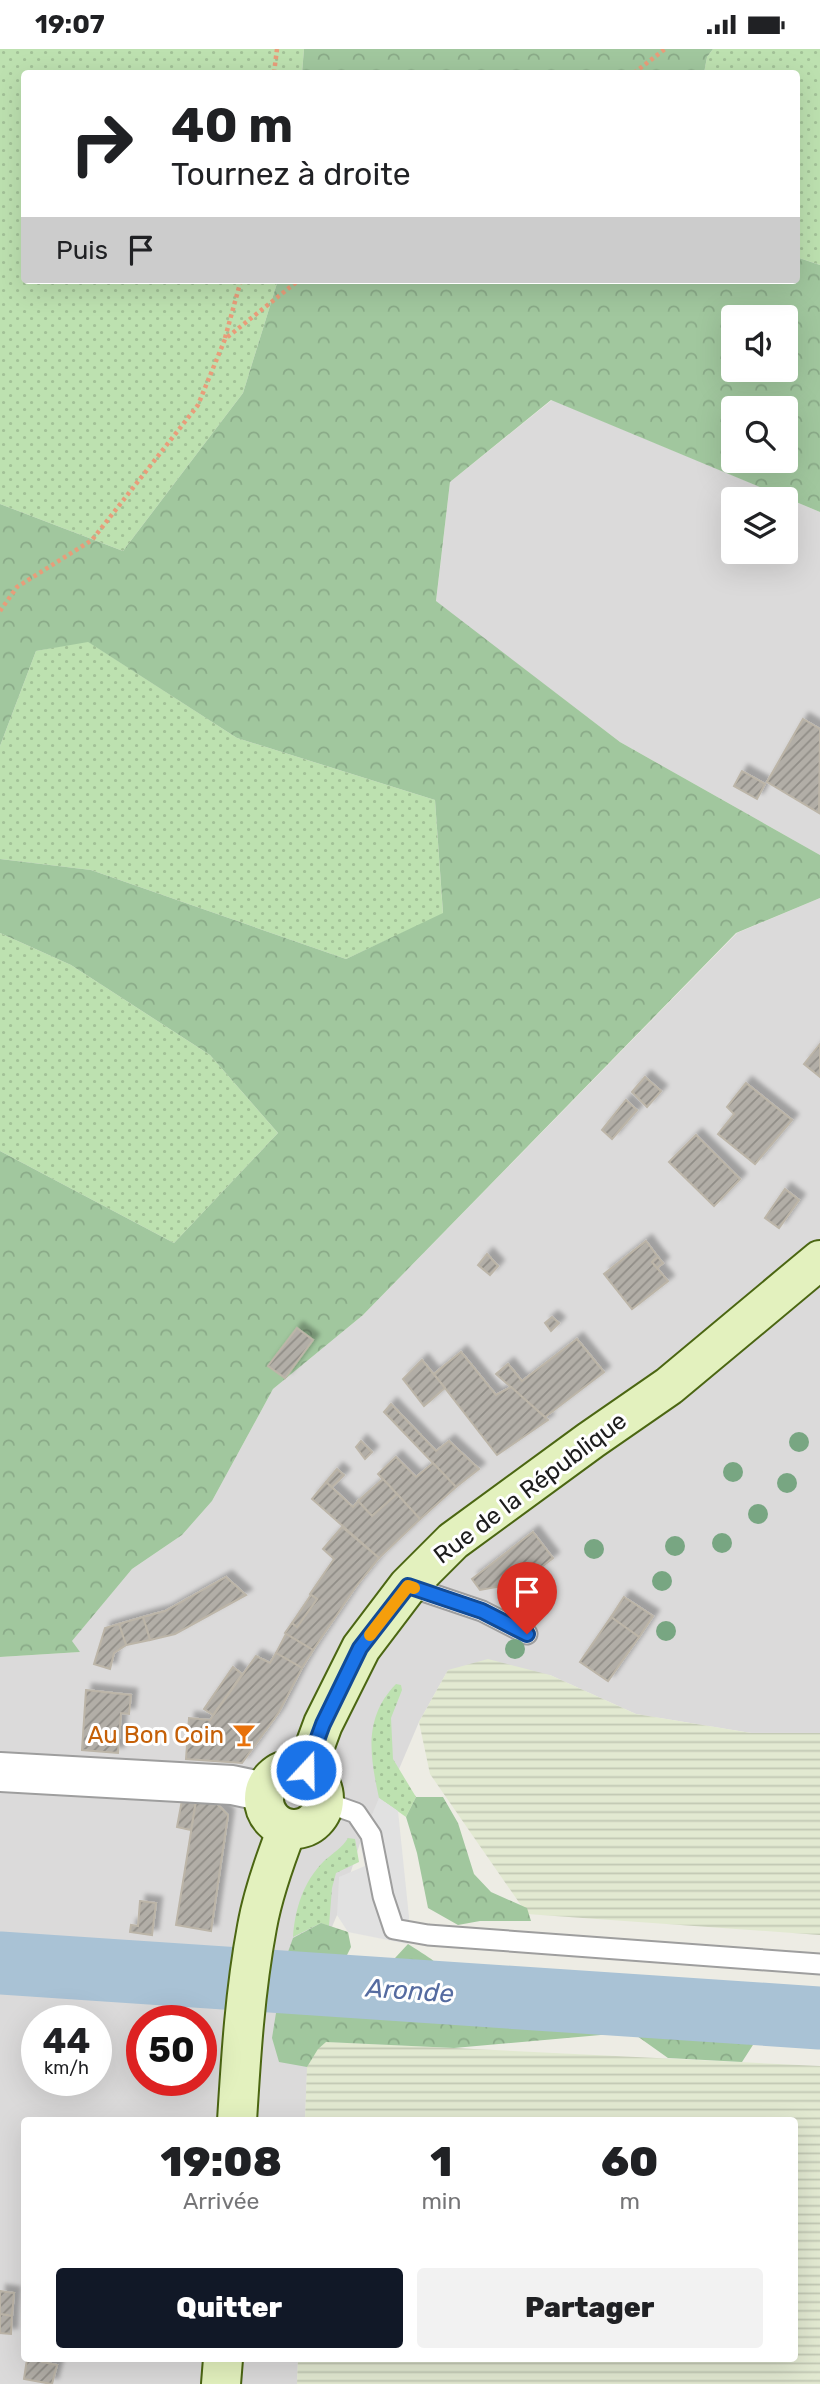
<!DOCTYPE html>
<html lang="fr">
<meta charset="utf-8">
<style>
body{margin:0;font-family:Rubik,sans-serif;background:#f2f2f2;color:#202124;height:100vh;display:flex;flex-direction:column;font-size:26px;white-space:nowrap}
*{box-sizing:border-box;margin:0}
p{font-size:23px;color:#757577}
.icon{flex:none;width:38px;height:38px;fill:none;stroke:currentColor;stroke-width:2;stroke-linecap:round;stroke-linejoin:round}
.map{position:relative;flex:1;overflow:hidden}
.sheet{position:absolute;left:21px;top:2068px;width:777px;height:245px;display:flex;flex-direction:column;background:#fff;border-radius:7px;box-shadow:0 7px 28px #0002}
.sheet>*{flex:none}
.top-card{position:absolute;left:21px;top:21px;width:779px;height:214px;border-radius:7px;box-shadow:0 7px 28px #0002;background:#fff;color:#202124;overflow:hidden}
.buttons{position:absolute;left:721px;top:256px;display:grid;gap:14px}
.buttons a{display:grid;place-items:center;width:77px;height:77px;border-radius:7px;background:#fff;box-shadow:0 7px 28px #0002;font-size:35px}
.speed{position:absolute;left:21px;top:1956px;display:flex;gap:14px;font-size:35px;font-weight:700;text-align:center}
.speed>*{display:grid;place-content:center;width:91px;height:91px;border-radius:50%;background:#fff;box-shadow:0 7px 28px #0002;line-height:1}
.speed small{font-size:18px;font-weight:400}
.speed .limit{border:10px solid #d22;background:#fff;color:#111}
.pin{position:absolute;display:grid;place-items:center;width:60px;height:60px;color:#fff;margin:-72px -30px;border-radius:50% 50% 50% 0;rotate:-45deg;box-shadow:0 0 7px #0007}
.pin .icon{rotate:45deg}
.me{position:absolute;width:77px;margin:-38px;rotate:21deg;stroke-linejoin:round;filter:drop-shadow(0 0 5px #0008)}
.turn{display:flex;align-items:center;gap:24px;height:147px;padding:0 35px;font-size:32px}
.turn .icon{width:91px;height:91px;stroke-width:2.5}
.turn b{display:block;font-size:49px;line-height:60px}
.then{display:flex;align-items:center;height:66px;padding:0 35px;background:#0003;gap:14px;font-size:26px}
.eta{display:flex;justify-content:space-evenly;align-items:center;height:119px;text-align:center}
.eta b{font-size:42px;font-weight:800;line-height:49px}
.action{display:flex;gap:14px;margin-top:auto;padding:14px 35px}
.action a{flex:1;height:80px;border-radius:7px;background:#111827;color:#fff;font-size:28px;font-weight:800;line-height:80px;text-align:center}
.action a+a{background:#f2f2f2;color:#202124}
.status{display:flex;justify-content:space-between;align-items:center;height:49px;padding:0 35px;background:#fff;direction:ltr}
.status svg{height:19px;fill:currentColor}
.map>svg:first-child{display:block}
.residential{fill:#dbdada;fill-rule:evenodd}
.farmland{fill:url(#farmland-rules)}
.grass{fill:url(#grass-dots)}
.forest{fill:url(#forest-crowns);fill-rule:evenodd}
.parking{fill:#e1e1e1}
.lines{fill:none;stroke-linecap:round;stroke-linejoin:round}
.river{stroke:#a9c2d5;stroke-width:63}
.building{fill:url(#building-hatch);stroke:#bcb5a8;stroke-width:2;filter:url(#shadow)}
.service-casing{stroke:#9e9e9e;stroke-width:23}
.minor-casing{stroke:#9e9e9e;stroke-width:42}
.secondary-casing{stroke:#4b6612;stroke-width:42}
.path{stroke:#e89d7a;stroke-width:4.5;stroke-dasharray:3.5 3.5;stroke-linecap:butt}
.service{stroke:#fff;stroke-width:19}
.minor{stroke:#fff;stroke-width:38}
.secondary{stroke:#e3f1be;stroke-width:38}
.tree{fill:#78a682}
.route-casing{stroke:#114b97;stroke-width:18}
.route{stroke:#1a73e8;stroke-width:12}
.slow{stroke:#f59e0b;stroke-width:12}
.labels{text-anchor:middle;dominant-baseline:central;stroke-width:6;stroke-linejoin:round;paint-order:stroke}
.street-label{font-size:24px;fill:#1d1d1d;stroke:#fff}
.food-label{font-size:24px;fill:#c56008;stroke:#fff;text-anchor:end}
.water-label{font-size:26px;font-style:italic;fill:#556ba0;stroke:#fff}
</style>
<div class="status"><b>19:07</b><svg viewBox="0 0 49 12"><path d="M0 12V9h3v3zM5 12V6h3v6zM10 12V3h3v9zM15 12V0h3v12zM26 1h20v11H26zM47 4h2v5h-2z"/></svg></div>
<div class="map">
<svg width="820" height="2335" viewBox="0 0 820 2335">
<defs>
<pattern id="farmland-rules" width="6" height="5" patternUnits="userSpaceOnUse" patternTransform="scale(1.75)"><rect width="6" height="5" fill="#e2e9d1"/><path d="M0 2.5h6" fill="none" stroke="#c1c7b3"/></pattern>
<pattern id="grass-dots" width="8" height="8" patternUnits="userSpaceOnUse" patternTransform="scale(1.75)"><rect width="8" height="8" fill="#bde1b0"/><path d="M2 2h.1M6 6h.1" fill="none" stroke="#a2c197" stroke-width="1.8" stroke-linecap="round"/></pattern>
<pattern id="forest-crowns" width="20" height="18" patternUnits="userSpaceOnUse" patternTransform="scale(1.75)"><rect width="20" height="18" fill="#a1c79e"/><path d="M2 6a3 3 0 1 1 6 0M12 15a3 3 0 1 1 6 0" fill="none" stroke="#8aaa88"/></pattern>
<pattern id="building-hatch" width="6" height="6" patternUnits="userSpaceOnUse" patternTransform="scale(1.75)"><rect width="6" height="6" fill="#b2aea7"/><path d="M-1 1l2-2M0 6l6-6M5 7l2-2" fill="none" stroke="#908d87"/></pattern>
<filter id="shadow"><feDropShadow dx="6" dy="-6" stdDeviation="2" flood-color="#0004"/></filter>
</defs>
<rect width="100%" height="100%" fill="#edece4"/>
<g class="residential">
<path d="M552,351L820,463V806L620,693L436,553L450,433ZM733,450H786V502H733Z"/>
<path d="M820,849V1684H751L636,1665L550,1626L448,1621L419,1673L371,1786L360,1794L337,1866L311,1928L305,2072H24V2310H298L297,2335H0V1608L80,1603L71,1593L132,1520L182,1486L212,1452L273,1340L363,1266L737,884ZM37,1972H96V2032H37ZM142,1972H201V2032H142Z"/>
</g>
<g class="farmland">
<path d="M488,1610L550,1626L636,1665L751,1684H820V1886L527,1865L430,1725L419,1673L448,1621Z"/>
<path d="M308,1992L820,2017V2335H297L298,2310H794V2072H305Z"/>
</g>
<g class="grass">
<path d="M0,0H304L302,24H24V231H278L243,344L123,502L0,455Z"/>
<path d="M713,0H820V216L796,208V24H704L707,8Z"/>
<path d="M87,592L237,689L435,751L443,865L346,910L91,821L0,810V697L36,602Z"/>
<path d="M0,884L71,916L210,1006L278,1084L174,1194L0,1102Z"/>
<path d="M396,1635L401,1636L402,1641L391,1669L393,1710L416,1748L406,1768L379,1749C370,1707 363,1669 396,1635Z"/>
<path d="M348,1789L355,1790L359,1813L336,1824L332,1839L329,1877L321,1874L293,1888C295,1860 303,1833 324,1812C333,1804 342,1799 348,1789Z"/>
</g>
<g class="forest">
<path d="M304,0H713L707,8L704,24H302Z"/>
<path d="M796,208L820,216V463L551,351L450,433L436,552L620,693L820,806V849L736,884L363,1266L273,1340L212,1452L182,1486L132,1520L72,1592L80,1603L0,1608V1102L174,1194L278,1084L210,1006L71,916L0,884V810L91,821L346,910L443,864L435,751L237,689L88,593L36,602L0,697V455L123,502L243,344L278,231H796ZM733,268H786V320H733ZM733,359H786V411H733Z"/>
<path d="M416,1748H443L458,1774L474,1825L491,1843L527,1859L531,1872H480L458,1876L428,1859L417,1804L406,1768Z"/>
<path d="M321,1874L348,1883L351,1898L343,1914L337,1951C362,1965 370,1956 390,1940L395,1909L408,1895C453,1924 442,1913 439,1963L494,1965L626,1930L689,1932L741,1938L764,1965L760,1985L742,2013L668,2009L637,1987L623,1984L454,1999L326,1993L318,2000L307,2018L279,2013L272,1989L284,1914L293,1889Z"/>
</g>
<path class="parking" d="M379,1749L398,1762L409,1868L408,1895L348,1883L337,1866L339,1828L365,1817L360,1794Z"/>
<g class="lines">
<path class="river" d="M0,1914L820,1969"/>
</g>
<g class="building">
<path d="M803,670L820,680L819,764L767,733Z"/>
<path d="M742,722L765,735L757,750L734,737Z"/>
<path d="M820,995V1028L804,1015Z"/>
<path d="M645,1028L661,1042L647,1058L632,1043Z"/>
<path d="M746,1034L792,1071L755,1115L718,1085L734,1065L727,1058Z"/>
<path d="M626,1051L637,1061L612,1090L602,1081Z"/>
<path d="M696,1086L740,1130L714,1157L669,1113Z"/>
<path d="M785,1140L799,1151L779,1179L765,1169Z"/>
<path d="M646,1192L658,1208L652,1213L668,1232L632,1260L604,1225Z"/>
<path d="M487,1205L498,1217L490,1226L478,1216Z"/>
<path d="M658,1208L663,1214L657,1219L652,1213Z"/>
<path d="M552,1268L559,1274L551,1282L545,1274Z"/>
<path d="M297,1279L313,1291L285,1329L268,1317Z"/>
<path d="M577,1290L604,1323L545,1368L496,1325L508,1315L522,1332Z"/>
<path d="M461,1303L496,1346L511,1338L548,1371L497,1406L434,1325Z"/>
<path d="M422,1311L445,1339L424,1357L403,1330Z"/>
<path d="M391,1355L436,1402L449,1392L479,1420L456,1438L384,1363Z"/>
<path d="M361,1392L372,1403L365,1410L356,1398Z"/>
<path d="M396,1408L416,1428L433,1414L456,1438L420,1470L378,1425Z"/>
<path d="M337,1420L344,1426L332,1438L326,1433Z"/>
<path d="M383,1430L397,1445L372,1467L358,1452Z"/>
<path d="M326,1433L353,1458L358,1452L372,1467L397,1445L420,1470L379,1509L312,1450Z"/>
<path d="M342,1478L379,1509L357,1536L313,1601L285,1584L292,1574L297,1578L317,1550L310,1545L334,1510L323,1500Z"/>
<path d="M533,1483L553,1509L508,1544L502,1537L480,1541L472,1530Z"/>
<path d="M226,1528L246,1546L175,1585L150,1591L143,1568L165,1562Z"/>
<path d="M311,1546L317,1550L297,1578L292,1574Z"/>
<path d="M624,1548L653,1567L639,1588L611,1568Z"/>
<path d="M143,1568L150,1591L126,1596L119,1575Z"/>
<path d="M611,1568L639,1588L608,1632L580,1613Z"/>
<path d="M119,1575L126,1596L114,1604L110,1620L94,1615L105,1579Z"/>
<path d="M286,1585L313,1601L302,1619L276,1604Z"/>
<path d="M276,1604L302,1619L279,1663L242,1714L186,1710L189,1669L210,1671L256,1607L270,1614Z"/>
<path d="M233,1618L242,1625L213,1666L204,1660Z"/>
<path d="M86,1641L131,1646L129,1665L121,1664L118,1704L82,1701Z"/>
<path d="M182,1751L196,1752L191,1781L177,1778Z"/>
<path d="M196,1752H214L228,1766L211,1882L176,1876Z"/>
<path d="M140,1852L156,1854L152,1886L130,1883L131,1876L138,1877Z"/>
<path d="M0,2242L14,2244L12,2267L0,2265Z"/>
<path d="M0,2265L12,2267L11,2285L0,2284Z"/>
<path d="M27,2310H42V2313L57,2316L52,2335L24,2330Z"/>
</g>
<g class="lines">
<g class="service-casing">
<g id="service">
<path d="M408,1537L482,1562L527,1585"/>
<path d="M325,1753L356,1764L371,1786L383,1847L394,1880L428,1886L820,1915"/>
</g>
</g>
<g class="minor-casing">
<path id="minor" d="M0,1723L232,1736L265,1743"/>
</g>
<g class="secondary-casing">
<g id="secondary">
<circle cx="294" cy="1750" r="30"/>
<path d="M306,1721L323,1675L361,1599L408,1537L453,1492L591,1391L669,1337L820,1211"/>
<path d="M237,2072C241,2007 245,1942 257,1878C263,1844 275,1811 287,1780"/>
<path d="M221,2335L223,2310"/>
</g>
</g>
<g class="path">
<path d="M274,24L277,0"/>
<path d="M634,24L665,0"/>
<path d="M225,289L241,231"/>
<path d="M0,562L17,538L92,491L198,356L225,290L299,231"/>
</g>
<use href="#service" class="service"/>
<use href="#minor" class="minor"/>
<use href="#secondary" class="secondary"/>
</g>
<g class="tree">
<circle cx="799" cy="1393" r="10"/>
<circle cx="733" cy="1423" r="10"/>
<circle cx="787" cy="1434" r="10"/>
<circle cx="758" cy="1465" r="10"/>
<circle cx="722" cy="1494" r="10"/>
<circle cx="675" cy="1497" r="10"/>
<circle cx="594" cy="1500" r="10"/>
<circle cx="662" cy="1532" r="10"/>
<circle cx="666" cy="1582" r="10"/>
<circle cx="515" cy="1600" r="10"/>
</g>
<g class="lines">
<g class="route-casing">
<path id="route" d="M306,1721L323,1675L360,1599L408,1537L482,1562L527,1585"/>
</g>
<use href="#route" class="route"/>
<path class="slow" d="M370,1586L408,1537L414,1539"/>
</g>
<defs>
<g id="bar-bare" transform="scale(1.89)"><path d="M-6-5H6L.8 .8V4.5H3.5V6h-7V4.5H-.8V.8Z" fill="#e8710a" stroke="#fff" stroke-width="2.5" paint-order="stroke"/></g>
</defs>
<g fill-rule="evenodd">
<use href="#bar-bare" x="244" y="1686"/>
</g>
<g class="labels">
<g class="street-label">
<text transform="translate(530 1439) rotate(-37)">Rue de la République</text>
</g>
<g class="food-label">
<text x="224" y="1686">Au Bon Coin</text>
</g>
<g class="water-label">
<text transform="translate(410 1942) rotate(4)">Aronde</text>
</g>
</g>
</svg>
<div class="buttons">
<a><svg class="icon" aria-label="sound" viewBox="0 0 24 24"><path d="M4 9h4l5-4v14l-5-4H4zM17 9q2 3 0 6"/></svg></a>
<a><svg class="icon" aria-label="search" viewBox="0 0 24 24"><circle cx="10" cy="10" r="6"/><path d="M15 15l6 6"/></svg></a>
<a><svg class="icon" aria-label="layers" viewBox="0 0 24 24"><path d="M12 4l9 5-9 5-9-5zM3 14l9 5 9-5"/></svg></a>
</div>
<div class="speed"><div>44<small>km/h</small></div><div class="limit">50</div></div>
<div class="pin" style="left:527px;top:1585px;background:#d93025"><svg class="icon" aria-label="arrive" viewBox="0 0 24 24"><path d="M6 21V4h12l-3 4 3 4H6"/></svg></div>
<svg class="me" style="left:306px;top:1721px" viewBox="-20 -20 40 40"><circle r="17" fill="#1a73e8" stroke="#fff" stroke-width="3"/><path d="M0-11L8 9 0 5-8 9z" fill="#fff"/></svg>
<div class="top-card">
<div class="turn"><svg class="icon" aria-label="right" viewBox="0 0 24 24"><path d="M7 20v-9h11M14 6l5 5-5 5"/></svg><div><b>40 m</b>Tournez à droite</div></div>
<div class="then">Puis<svg class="icon" aria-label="arrive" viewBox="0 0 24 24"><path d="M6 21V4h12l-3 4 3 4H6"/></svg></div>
</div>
<section class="sheet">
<div class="eta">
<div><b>19:08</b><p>Arrivée</p></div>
<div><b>1</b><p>min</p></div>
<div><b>60</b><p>m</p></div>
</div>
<div class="action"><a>Quitter</a><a>Partager</a></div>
</section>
</div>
